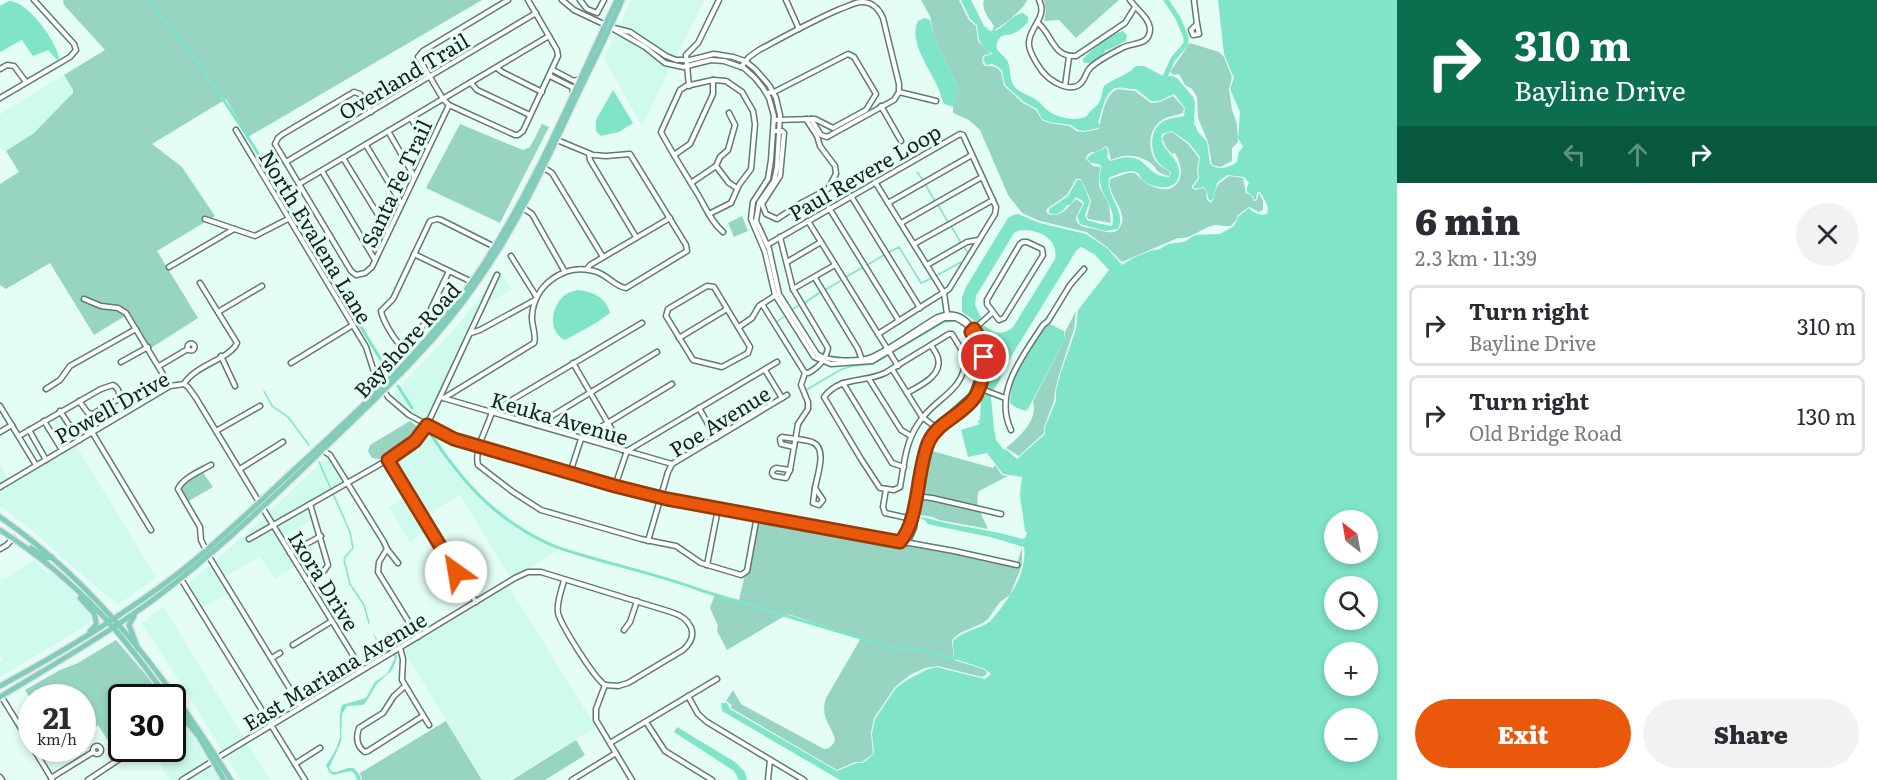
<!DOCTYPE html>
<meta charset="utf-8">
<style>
body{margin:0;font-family:Literata,serif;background:#f2f2f3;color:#2b2b33;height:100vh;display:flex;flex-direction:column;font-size:22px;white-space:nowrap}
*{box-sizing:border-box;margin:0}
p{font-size:20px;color:#7c7c81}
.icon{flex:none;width:33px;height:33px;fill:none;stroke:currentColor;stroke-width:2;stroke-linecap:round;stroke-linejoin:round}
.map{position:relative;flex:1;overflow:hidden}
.panel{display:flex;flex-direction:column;background:#fff;width:480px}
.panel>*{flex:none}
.top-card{background:#0b6e4f;color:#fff;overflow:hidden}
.needle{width:39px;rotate:329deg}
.buttons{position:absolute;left:1324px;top:510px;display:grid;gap:12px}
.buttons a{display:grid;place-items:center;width:54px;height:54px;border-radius:50%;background:#fff;box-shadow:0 3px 9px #0003;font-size:30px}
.speed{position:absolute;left:18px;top:684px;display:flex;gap:12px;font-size:30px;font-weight:700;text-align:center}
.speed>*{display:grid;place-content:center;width:78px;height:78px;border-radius:50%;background:#fff;box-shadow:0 3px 9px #0003;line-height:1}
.speed small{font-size:15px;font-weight:400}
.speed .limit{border:3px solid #111;border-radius:9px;background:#fff;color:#111}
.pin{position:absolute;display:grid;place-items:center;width:51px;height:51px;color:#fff;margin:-26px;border:3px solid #fff;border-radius:50%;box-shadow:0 2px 6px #0007}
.me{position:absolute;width:66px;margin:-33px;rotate:328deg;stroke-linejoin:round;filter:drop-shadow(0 0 4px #0008)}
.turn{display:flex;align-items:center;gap:21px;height:126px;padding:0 18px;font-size:27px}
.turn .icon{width:78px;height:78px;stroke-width:2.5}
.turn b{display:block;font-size:42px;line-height:51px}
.lanes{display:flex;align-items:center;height:57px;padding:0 18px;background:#0003;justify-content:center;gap:30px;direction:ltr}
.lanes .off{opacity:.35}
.round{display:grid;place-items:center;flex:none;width:63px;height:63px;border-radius:32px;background:#f2f2f3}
.head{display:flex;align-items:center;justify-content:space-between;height:102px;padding:0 18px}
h1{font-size:36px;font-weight:800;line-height:45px}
.action{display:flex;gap:12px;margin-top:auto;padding:12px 18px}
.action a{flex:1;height:69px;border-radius:36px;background:#ea580c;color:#fff;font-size:24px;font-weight:800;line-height:69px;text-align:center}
.action a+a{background:#f2f2f3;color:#2b2b33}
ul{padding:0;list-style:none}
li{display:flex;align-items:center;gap:18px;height:81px;margin:0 12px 9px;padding:0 6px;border:3px solid #e1e1e2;border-radius:9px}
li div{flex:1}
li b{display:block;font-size:22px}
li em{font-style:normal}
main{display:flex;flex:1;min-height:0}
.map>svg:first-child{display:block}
.built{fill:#d0faed}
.green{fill:#97d5c2}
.water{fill:#7fe4c8;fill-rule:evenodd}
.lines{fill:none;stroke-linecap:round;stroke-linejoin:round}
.stream{stroke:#7fe4c8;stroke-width:1.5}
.canal{stroke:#7fe4c8;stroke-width:3}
.river{stroke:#7fe4c8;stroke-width:5}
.minor-casing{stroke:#5e7c72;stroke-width:7}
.major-casing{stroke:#e3e4e4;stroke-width:8}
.minor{stroke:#fff;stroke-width:4}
.major{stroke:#81ccbb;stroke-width:5}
.route-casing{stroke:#983908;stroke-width:15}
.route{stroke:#ea580c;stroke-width:10}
.labels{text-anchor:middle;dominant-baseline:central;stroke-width:6;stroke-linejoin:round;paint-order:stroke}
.street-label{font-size:21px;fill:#15221e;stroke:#e4fef5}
</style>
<main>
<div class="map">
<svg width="1397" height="780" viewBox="0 0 1397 780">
<rect width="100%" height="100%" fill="#e4fef5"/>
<g class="built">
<path d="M631,0H704L642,126L604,59Z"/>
<path d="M64,75L73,90L70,97L34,133L6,151L0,148V114Z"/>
<path d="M499,269L512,289L484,306L428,423L450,459L483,497L523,528L562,548L511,579L460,495L425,516L432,528L410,542L389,507L410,493L389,459L421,436L428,423L411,414L391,396L448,336L479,299Z"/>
<path d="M75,444L155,576L154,579L119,604H117L66,561L37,534L0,506V465L9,481Z"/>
<path d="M331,453L349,481L311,503L317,517L283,537L299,564L275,579L260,556L225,577L233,590L203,608L188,584L247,533Z"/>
<path d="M34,560L46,572L55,574L68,586L92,614V619L89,624L0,677V662L3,660L0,654V577L2,580Z"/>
<path d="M507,584L596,727L509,780H483L402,648Z"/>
<path d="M163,606L270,780H240L189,696L142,624Z"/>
<path d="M173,707L199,744L221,780H170L155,756L167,749L172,748L173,745L176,743L173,737Z"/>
</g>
<g class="green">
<path d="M63,0H482L248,137L226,99L152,144L182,167L215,216L157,251L198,318L151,348L130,313L94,335L50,263L6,289L0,285V184L19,172L6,151L34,133L73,93V90L64,75L105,50L64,5Z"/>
<path d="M921,0H959L969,20L976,26L978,41L991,54L984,55L982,58L983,64L985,66H992L997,68L1001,72L1004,86L1023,103L1036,110L1042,120L1049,123L1070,126L1076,131L1083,132L1099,129C1102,118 1104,94 1118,89L1135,91L1151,103L1160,102L1173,96L1184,108L1183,113C1175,116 1167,116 1161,121C1148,130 1148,148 1155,160C1159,166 1164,168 1170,172L1169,176C1155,173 1158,168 1149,162C1137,154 1124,154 1111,160L1108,148L1106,146C1104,147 1102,149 1100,150C1094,154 1089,149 1086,159L1093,166L1100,167L1099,186L1109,205L1111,223L1088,219L1087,216L1091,201L1081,179H1076L1067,195L1048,208L1046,211L1048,214C1062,218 1068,207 1076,199L1083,204L1076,217C1077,222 1076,222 1080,225C1084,228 1089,227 1094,229C1102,230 1114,237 1120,227C1130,212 1106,195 1110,179L1128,173H1135C1142,179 1145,184 1154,187C1180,197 1187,172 1175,153L1172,154L1166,147L1162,138L1165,134L1172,132L1188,144L1199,158L1197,169L1198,178L1192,186V188L1195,190L1203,188L1206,190L1207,200L1211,203C1216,197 1214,191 1218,185C1221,181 1226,179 1229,176L1243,178L1246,193L1251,195L1254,201L1257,200L1259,193L1263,201V210L1259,212L1249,207L1238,215L1237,219L1231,226C1225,227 1221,225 1216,225C1202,227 1191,240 1178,238L1122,262L1107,247L1086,232L1040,221L1022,213L1008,195L980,130L969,120L953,113V108L959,89L934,37L930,16Z"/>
<path d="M984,0H1027C1024,9 1002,27 992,31L994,26C989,18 981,10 984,0Z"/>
<path d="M1044,0H1119L1076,38L1059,20L1044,21L1046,12Z"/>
<path d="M1190,43L1219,52L1224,57L1232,77L1229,89L1232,110L1237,124L1238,142L1232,148V161L1220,167L1212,165L1208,142L1198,118L1197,97L1192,89L1185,85L1179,74L1174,75L1170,72Z"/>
<path d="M460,124L523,150L530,147L542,124L549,127L500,223L426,188Z"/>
<path d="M742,216L748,231L734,237L728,223Z"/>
<path d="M1076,311L1074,329L1059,375L1055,391L1054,401L1044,427V433L1019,456L1006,448C1019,437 1039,420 1033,401L1065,339V332Z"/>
<path d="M410,421L419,428L412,440L379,459L372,458L368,451L370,445Z"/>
<path d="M925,449L993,468L995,465L1002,475L1008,476L979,491C974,504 983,517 988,529L939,520L933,517L919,515L917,516L918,519L912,518Z"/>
<path d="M202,471L213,487L187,502L180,489L183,482Z"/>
<path d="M758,518L864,534L1016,567L1022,547V565L1010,595L1000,602L988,619L983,623L960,633L952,640L954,660L983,669L987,672L986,675L982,677L938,666L925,668L910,675L895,687L874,718L871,733L873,754L862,762H855L837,770L731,708L732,705L726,701L733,690L741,704L824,749C830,749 834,744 835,739C830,722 820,718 826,698L861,638L788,614L727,650L717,631L718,626L710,608L715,594L739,600Z"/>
<path d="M116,640L165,697L122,698L121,735L109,742L98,725L83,734L82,698H32L31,700L25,690L60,670L78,663Z"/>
<path d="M446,721L482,780H362L360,773Z"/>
<path d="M576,740L585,755L545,780H512Z"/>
</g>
<g class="water">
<path d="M961,0H971L984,26L990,31C1004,31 1009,15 1023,13L1028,17V22C1024,26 1020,31 1014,33C1008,36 1001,33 998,41C993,50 1002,53 1007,60C1011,67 1009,75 1012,82C1016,93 1029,94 1038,101C1041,103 1044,108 1047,110C1058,118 1076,122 1087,116C1090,109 1097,108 1100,101C1102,96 1102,91 1104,86C1116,77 1125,77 1136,66H1144L1163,76H1172L1177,78L1193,97L1195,103L1194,123L1198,132L1207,142L1210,164C1218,171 1229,168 1237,162L1239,152L1243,147L1238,138L1240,112L1230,89L1234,78L1224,54L1218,0H1397V780H840L722,711L721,703H727L730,709L837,771L856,763H863L874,754L872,734L875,719L896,688L907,680L926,670L936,667L985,679L991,674L983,668L954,659L953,641C965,630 973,631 986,624C992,621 995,615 999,611C1013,592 1027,571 1024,547L990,537L927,524L926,521L918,517C931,518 943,523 956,525C978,529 1000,532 1022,539L1025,538L1027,533L1025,531L1020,495L1022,477L1003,474L987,453L968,457L961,430L980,424L977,421L980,420L981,399C990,390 986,394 986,383C985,378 989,372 990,368C994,353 988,343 980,331L981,327L978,323L962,312V297L966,287L1008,218L1013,215L1018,214L1040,223L1086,234L1107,248L1122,265L1133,258L1150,251L1160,249L1168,244L1184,242L1195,235L1220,234L1234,226L1239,216L1249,208C1253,213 1261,216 1267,214C1270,206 1264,199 1260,192H1257L1256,199L1254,200L1252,195L1247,192V187L1249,183L1244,177L1227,175L1217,183L1214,197L1211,201L1209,200L1206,189L1203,187L1195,189L1193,187L1199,179L1198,169L1200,157L1189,143L1172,131L1162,134C1158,150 1181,156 1179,175C1177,191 1156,189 1145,182C1141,179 1140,174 1136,172C1128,169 1115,175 1109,178C1105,196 1127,211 1118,229L1105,231L1080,224L1077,217L1084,204L1083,201L1076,197L1070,205H1067C1062,213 1057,216 1049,213V209L1068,196L1077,180H1081L1090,201L1085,215L1087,220C1089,221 1109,226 1112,226C1117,208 1102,198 1100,182C1099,177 1101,172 1101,167L1099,164L1091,163L1087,159C1091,152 1099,152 1106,147L1108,152L1107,158L1111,161C1148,147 1143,177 1169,177L1171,172C1167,169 1162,167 1159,163C1150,153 1149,131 1161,123C1167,118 1175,118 1184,116L1185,108L1174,94L1159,101H1151L1136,89C1129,90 1122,86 1116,88C1105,91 1102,112 1098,122L1100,125L1099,128L1083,131L1076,129L1071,125L1049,122L1042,119L1037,109L1024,102L1005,85L1002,71L998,67L992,64L986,65L983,59L985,56L993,54L985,49L979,40L977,25L970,19ZM1020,230C1038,229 1059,238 1055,259L1013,327C1001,338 990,331 980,322L981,318L975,305L976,296L1014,233ZM1081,247L1094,254L1109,270L1078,310L1076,329L1060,375L1056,391V401L1045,427V434L1017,459L1007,450L1003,449L996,440L994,429L991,397L993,391L1000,380L1004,368L1076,251ZM1335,520H1368V554H1335ZM1335,586H1368V620H1335ZM1335,652H1368V686H1335ZM1335,718H1368V752H1335Z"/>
<path d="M9,1C28,1 56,41 59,58L57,60L48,50L33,56L22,40L0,52V6Z"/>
<path d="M924,18L930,20L934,37L959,89L954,107L944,104C941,98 940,91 937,85C929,68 908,40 918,21Z"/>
<path d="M1123,31L1127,35L1126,41L1110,49L1106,50C1102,58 1091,66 1083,62V59C1092,49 1110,34 1123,31Z"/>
<path d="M613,90L633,123L619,132L601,136L596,131V120Z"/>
<path d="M578,290C592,291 607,298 610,313L596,323L565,340C547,331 551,306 565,295C569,292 574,291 578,290Z"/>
<path d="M1050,324L1064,331L1065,339L1028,409L1025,411L1015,407L1010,403L1012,385L1016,373L1045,327Z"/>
<path d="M367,619C370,626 373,635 379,641C387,647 391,645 397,656C392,676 389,671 377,684C372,690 370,698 363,705L347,706L342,714L341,742L329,768L332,772C340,773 346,766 354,768L359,774L361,780H357L355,774L351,771L333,775L329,772L326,765C332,757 340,744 340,734C340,724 339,714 342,705L366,698L375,682L387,674L395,658L390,649L376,640Z"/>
<path d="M677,727L735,762L745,772L747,780H739L734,771L728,767L674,732Z"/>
</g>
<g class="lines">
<g class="stream">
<path d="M917,172L923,180"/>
<path d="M925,184L935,201"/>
<path d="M938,205L948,222"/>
<path d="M951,226L961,243"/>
<path d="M964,247L968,253"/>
<path d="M889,252L899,247L921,283L932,278"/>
<path d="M867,265L884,255"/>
<path d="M936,276L961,262"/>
<path d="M846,277L863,267"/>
<path d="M825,290L842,280"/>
<path d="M804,303L821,292"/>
<path d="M791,310L800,305"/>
<path d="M776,322L785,316"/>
<path d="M893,352L944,322L956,321"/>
<path d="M806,390L842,369L854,366L873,364L887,356"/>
<path d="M264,391L272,406L288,417L309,445"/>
<path d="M319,462L350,532L353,548L345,557L344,560L350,584L364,605L369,623"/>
</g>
<g class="canal">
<path d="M147,0C245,111 309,247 388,371"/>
<path d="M398,386L412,408"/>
<path d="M430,433C462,482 495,519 549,544C567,552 587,556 606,562C639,571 671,579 703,591L897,649H916L954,659"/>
</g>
<path class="river" d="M1164,79L1173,59L1186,44V37L1178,18L1166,0"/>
<g class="minor-casing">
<g id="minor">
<path d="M508,0L423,51L418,57L443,99L449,105L515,135H518L523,131L558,56L557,50L528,0"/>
<path d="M562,0L574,10L610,27L645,47L665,63L683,67L711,60L724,61L744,68L755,78L763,88L769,98L774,116L771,160L768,179L753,202L751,219L765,252L775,295L814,357L831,364L872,361L944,318H956L966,324L981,349L984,361L972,395L947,417L930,440L916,492L909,529L900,542"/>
<path d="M580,0L587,9L597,13L604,0"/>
<path d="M786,0L799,29"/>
<path d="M1039,0C1048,17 1030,26 1029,42C1028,51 1037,64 1042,71C1050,81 1070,94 1081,83C1086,78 1086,71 1091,67C1099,60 1112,53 1122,48C1133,42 1149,46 1150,30C1150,18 1136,9 1130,0"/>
<path d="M1194,0L1197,24"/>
<path d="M1038,23C1052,34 1053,58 1076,56L1125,23L1135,7"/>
<path d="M1197,24L1199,34L1193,35L1191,30Z"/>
<path d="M614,28L630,32L666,56L676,60H690L714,54L733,57L745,61L755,69L769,85L776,98L780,115L777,167L774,181L759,203L756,221L769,249L779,294L817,354C828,362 859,362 872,357C893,348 918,328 938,317C958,309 969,321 979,337C983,344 987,350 987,358C987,369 982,385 977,394C971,406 955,415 945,422"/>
<path d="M741,67L749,57L759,50C785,36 812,21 840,9C847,7 854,2 862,2C873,2 879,9 883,18L899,84V92L894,100L827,137L821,135L811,119"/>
<path d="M497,68L502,72L542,92"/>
<path d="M0,69L7,65L14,66L26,82"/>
<path d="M553,70L574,81L580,79"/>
<path d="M550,76L572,87L573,92"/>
<path d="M471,83L477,90L530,115"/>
<path d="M689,86L686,55L698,43L719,0"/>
<path d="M1065,86L1069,57"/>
<path d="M899,92L936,101"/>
<path d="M767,93L774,92L848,54L854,57L876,94L866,110L833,128L815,119L774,120"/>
<path d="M0,98L70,57L76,50L74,44L34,0"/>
<path d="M881,106L901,141"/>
<path d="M371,112L360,94L354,92L283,134L278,138L275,144L351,271L356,275L365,273L372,267L449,105"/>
<path d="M411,118L427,147"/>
<path d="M236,130L366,347L376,378L388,397L409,415L454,439L615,486L667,499L954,551L1017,565"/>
<path d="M388,131L414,176"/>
<path d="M774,131H782L784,133L780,176L762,204L766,214L777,219L803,202L828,189L836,174L835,166L820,146L817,136L806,119"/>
<path d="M366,145L401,203"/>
<path d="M589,154L590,160L636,237"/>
<path d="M674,155L690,144L713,94V80"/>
<path d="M343,158L388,231"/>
<path d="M286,162L536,13"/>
<path d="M716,166L729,183L737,188"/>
<path d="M544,168L552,173L603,257"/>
<path d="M322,171L375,260"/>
<path d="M875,182L944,293L947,314"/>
<path d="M691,183L716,166L720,157L728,150L735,125L729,113"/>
<path d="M299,184L549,36"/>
<path d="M851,196L920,308"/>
<path d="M888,203L972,155"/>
<path d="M523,208L532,214L565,272"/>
<path d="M829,208L899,321"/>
<path d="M709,214L731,203L739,185L751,169L755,124L753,111L742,92L726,81L713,80L686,86L680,90L661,132C672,153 685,173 697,193C705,206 711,222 723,232"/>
<path d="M205,219L255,236L288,219"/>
<path d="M808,221L898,366"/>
<path d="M901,223L982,177"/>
<path d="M1023,242H1027L1042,249L1043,255L1004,318L999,320L987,304V300L1020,244Z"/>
<path d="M914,244L993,200"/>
<path d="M767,245L960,134L963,135L996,207L995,214L949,289L878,334"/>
<path d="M414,254L472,282"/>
<path d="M511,256L536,296"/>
<path d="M787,262L821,242"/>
<path d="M927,265L967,242L979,240"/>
<path d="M169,267L234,229"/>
<path d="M587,269L590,265L670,218"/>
<path d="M815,278L858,349L862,360"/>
<path d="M707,286L714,287L750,347L748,353L722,367L693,360L666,316L668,309Z"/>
<path d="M793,289L835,265"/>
<path d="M84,299L101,306L118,308L126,313L170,386"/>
<path d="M762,304L805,373H808C818,368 826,359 828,348L793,289L780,237"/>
<path d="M218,312L262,286"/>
<path d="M642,323L495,410L492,412C487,429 474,448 478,465L513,492L541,510L641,539L676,546L701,563L741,575L747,571L757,516"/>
<path d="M739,327L752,318L759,306L776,295"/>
<path d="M973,330L992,313"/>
<path d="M420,332L449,271"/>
<path d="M471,333L480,330L535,300"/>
<path d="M949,334H952L966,357C964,394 934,397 918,424C905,443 904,466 900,487L894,490L880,488L861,459L824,397C840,376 864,383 885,373Z"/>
<path d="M679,338L727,309"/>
<circle cx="191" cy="347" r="3.5"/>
<path d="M405,349C396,344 383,321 381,311L393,299L430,221L437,219L441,220L495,247"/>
<path d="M221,356L235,386"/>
<path d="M121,362L148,347"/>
<path d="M291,363L353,325"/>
<path d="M573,363L615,435L622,450"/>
<path d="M159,366L188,349"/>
<path d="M892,369L922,417L938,429"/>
<path d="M765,370L782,398"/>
<path d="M869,379L901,430L911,436"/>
<path d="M843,383L892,463L904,467"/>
<path d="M184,384L188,387L196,398L259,502"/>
<path d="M184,384C195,365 230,359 237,343L200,283"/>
<path d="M979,388L1005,398"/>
<path d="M46,389L60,380L70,366L136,329"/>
<path d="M907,393C919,386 943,376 938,358C937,354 933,349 931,345"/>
<path d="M443,398L672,464"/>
<path d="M444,398L534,343C537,335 531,325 532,316C534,285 564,263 594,271C607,274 615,287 626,288L687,251L686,245L630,154L606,156L593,155L557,140"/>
<path d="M0,406L36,465"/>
<path d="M699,408L716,438"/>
<path d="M60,411L79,440"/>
<path d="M98,411L106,424"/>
<path d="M44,421L62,450"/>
<path d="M537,425L657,352"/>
<path d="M29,430L46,460"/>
<path d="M1011,430C993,392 1023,356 1043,325L1048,321L1070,285L1084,269"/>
<path d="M216,431L260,406"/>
<path d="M0,432L12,425"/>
<path d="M92,432L151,530"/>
<path d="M19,436L101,389L113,385C119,388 121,395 117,400L93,414L88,413L79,401"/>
<path d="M794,447L781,444L780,439L782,437C792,439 803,439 812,442C828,448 817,476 815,488"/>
<path d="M322,450L330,455L384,542L387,549L379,562L378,572L418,637"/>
<path d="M388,460L476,602"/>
<path d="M776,468L790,470L786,478L774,476L772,473L773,470Z"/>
<path d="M240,469L283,442"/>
<path d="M790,470L798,424L808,409V402L801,385L805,373"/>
<path d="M570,473L581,439L672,384"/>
<path d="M615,486L627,451L777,362"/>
<path d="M0,487L170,386L184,384"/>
<path d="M815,488L823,500L819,505L813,503Z"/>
<path d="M886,489L883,507L885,513L912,519"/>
<path d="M915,496L932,498L1001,514"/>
<path d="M262,507L362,670"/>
<path d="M249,539L398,454L415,442L427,425L497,275"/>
<path d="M648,541L668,472L672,464L787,395"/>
<path d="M907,543L914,528L920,485"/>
<path d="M0,549L7,545L13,538"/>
<path d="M387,549L398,563"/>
<path d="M206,550L201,540L200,527L178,489C183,478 200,471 211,465"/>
<path d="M290,553L321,536"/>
<path d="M208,555L301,707"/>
<path d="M707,565L718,509"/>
<path d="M181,579L305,780"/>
<path d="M307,580L324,571L328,565L310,504"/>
<path d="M564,580C562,590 556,602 558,613C561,625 594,678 605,685"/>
<path d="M624,630L630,622L637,601"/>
<path d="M293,645L332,621"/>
<path d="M400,648L403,659L402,680L429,725"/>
<path d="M272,658L280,653"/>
<path d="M605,685L596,709V720L632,780"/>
<path d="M405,686L394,696L383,713L359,728C356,737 356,746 365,752L368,751L423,716"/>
<path d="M1,696L32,746"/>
<path d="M688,696L698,714L707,722L804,780"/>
<path d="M646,722L665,751L712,780"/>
<path d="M172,726L184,719"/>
<path d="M610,743L717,679"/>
<circle cx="97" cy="750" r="4"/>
<path d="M33,748L52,779"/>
<path d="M217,758L515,578L528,572H541L671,612C690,618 701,634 683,650L628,683L618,686L605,685"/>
<path d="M295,764L320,748"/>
<path d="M0,777L2,780"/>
<path d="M51,778L93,752"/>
<path d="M88,780L136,748"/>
<path d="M182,780L213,761"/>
<path d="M572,780L616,753"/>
<path d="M768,780L770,760"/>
</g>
</g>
<g class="major-casing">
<g id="major">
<path d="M0,517C98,585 168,680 231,780"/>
<path d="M0,530C36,553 73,584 102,615C126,640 147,670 168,698"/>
<path d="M31,548L47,558L52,557"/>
<path d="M80,598L94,613L96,621V625L90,631"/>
<path d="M134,616L129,625L138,649"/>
<path d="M0,686C63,652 124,615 180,572C226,536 267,494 310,455C374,396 438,336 485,262C538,180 575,88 617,0"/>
<path d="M0,697C61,660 125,624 180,579C235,535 286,485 336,437C387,388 438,340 478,281C518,224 546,162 575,100C591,66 608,34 622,0"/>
<path d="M172,703L199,737L224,780"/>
</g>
</g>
<use href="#minor" class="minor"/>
<use href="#major" class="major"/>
</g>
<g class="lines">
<g class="route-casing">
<path id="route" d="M456,572L388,460L415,441L427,425L454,439L615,486L667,499L900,542C920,519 916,470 929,441C939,421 963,415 975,397C980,389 983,377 986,367C990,352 982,342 974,329L971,332L981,349L984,357"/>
</g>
<use href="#route" class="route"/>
</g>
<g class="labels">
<g class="street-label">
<text transform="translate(403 75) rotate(-31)">Overland Trail</text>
<text transform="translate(864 171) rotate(-30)">Paul Revere Loop</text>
<text transform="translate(395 183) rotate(-65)">Santa Fe Trail</text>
<text transform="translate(317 236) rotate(59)">North Evalena Lane</text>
<text transform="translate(406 339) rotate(-48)">Bayshore Road</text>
<text transform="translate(111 406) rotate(-29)">Powell Drive</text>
<text transform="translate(560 417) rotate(16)">Keuka Avenue</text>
<text transform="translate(719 420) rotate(-32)">Poe Avenue</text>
<text transform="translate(325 580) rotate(58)">Ixora Drive</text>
<text transform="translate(334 670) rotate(-31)">East Mariana Avenue</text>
</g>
</g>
</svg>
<div class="buttons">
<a><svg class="needle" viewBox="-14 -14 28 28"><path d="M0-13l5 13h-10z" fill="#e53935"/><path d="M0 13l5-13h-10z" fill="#7c7c81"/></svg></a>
<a><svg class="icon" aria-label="search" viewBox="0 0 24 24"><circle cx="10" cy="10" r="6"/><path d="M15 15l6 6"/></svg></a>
<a>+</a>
<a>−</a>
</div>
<div class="speed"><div>21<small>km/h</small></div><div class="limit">30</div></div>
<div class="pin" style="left:984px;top:357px;background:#d93025"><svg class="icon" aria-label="arrive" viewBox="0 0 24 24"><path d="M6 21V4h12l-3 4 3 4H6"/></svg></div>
<svg class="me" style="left:456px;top:572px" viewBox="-20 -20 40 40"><circle r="19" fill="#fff"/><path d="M0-13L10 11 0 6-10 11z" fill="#ea580c"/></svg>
</div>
<section class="panel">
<div class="top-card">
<div class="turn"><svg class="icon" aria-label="right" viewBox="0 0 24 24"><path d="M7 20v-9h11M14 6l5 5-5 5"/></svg><div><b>310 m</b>Bayline Drive</div></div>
<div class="lanes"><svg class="icon off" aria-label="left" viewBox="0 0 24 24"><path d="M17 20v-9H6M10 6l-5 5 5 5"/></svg><svg class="icon off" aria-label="ahead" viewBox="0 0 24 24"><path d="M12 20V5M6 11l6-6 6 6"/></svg><svg class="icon" aria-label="right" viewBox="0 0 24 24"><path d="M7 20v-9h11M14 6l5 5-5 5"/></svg></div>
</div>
<div class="head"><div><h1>6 min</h1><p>2.3 km · 11:39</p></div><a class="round"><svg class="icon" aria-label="close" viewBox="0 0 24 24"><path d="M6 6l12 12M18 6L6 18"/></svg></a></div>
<ul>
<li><svg class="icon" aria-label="right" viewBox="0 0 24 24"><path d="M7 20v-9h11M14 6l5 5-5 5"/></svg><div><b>Turn right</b><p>Bayline Drive</p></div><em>310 m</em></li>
<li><svg class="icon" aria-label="right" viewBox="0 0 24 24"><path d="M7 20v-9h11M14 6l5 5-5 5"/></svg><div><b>Turn right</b><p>Old Bridge Road</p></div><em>130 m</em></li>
</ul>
<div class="action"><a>Exit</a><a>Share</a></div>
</section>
</main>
